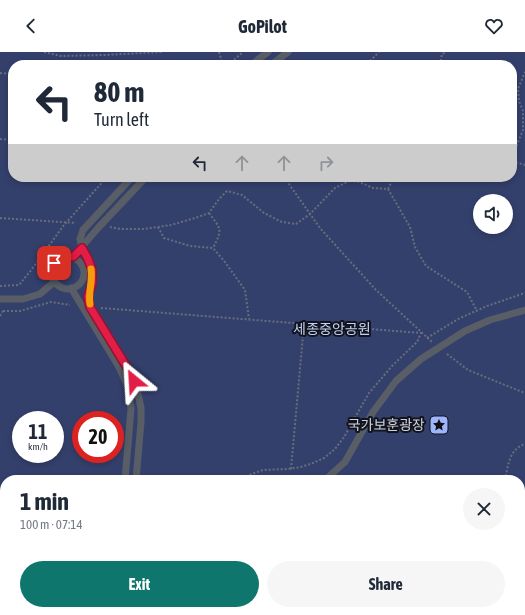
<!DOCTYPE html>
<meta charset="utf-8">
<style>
body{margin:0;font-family:"Asap Condensed","Noto Sans KR",sans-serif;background:#f6f6f7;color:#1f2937;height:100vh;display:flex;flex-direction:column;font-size:15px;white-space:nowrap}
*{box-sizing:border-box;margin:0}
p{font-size:13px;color:#747a83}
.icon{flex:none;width:22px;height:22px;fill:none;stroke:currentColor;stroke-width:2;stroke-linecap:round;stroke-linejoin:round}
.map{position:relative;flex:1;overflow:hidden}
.drawer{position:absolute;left:0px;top:423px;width:525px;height:140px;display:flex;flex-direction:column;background:#fff;border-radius:16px 16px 0 0;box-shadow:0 2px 6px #0003}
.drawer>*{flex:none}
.top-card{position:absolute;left:8px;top:8px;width:509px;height:122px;border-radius:16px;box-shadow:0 2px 6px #0003;background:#fff;color:#1f2937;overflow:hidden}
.controls{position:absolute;left:473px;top:142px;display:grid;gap:8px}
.controls a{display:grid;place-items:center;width:40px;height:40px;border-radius:50%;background:#fff;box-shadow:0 2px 6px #0003;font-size:20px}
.speed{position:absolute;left:12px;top:359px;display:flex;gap:8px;font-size:20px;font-weight:700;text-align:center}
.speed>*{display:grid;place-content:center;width:52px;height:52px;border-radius:50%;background:#fff;box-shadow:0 2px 6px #0003;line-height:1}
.speed small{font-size:10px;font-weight:400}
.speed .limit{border:6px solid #d22;background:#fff;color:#111}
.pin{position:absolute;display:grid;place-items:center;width:34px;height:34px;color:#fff;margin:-17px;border-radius:8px;box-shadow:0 2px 6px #0006}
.me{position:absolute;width:44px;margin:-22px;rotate:333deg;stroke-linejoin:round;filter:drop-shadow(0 0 3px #0008)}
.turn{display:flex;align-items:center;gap:14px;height:84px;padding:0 20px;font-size:18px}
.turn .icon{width:52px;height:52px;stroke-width:2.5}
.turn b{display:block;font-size:28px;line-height:34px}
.lanes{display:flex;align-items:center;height:38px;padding:0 20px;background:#0003;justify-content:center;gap:20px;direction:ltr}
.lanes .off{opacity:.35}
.round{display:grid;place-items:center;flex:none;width:42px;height:42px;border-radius:21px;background:#f6f6f7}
.headline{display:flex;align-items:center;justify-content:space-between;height:68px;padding:0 20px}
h1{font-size:24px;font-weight:700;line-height:30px}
.action{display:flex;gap:8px;margin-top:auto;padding:8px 20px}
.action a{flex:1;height:46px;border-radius:24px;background:#0f766e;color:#fff;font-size:16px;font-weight:700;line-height:46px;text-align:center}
.action a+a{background:#f6f6f7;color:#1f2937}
header{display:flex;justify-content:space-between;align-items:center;height:52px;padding:0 20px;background:#fff;font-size:18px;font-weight:700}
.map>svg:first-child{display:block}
.green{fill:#34406c;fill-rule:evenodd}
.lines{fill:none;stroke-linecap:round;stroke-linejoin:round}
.path{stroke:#686d7e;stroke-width:2;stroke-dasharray:2 2;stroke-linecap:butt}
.service{stroke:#595d66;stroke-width:7}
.route-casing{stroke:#92132f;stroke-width:10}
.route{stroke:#e11d48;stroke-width:7}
.slow{stroke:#f59e0b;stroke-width:7}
.labels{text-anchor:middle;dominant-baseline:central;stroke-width:4;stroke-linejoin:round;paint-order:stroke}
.park-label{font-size:14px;fill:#c4d1f7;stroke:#11141d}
.poi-label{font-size:14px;fill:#ced2df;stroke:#11141d;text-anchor:end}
</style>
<header><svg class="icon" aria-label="back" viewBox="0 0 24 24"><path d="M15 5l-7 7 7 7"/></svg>GoPilot<svg class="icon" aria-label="heart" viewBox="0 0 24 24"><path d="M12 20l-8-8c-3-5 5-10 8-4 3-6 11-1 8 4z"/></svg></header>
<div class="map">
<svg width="525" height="563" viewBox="0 0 525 563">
<rect width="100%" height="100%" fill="#252b3e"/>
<path class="green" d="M0,0H525V563H0ZM13,13H512V125H13ZM480,149H506V175H480ZM21,368H55V402H21ZM81,368H115V402H81ZM5,428H520V558H5Z"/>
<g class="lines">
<g class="path">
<path d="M44,0L61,4L104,3L162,0"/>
<path d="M219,0L223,13"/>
<path d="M228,13L243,0"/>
<path d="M363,13L371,8L379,0"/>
<path d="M440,13L442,2L446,0"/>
<path d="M0,21L13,22"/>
<path d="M0,87L13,88"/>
<path d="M512,105L523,78V59L519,49L518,37L525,20"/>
<path d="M512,109L525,113"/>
<path d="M284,125L320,176L376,238L432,290"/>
<path d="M350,126L373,136L388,137L394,125"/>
<path d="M388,137L410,175L415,195L426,214L467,240L477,259"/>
<path d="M209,161C221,177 223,177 213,196"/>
<path d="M0,166L76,171"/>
<path d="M110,175L120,177H144L171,173L195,166L209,161L219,147L227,139L242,143L264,161L282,170L296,172L310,162L335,136L349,129L351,125"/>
<path d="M158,175L164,186L190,194L213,196L225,210L245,238L249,267"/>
<path d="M0,234L19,233L32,217L64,173L107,125"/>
<path d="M101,256L421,281L417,290L392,314L369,341L344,385L335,397L324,406L313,411L301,415L288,417L263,418L235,428"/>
<path d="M3,259H20L51,250L70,253"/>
<path d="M0,264L3,259"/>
<path d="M427,286L458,267L487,254L525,241"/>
<path d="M447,302L468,318L525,341"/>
<path d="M291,417L304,272"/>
<path d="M505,428C508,414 509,397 525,392"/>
<path d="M520,539L525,536"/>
<path d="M0,553H5"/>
<path d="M520,555L525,552"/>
<path d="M520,556L524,563"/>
<path d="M429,558L431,563"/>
<path d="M456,558L457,563"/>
<path d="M157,563L158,558"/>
<path d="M445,563L447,558"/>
</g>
<g class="service">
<path d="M251,13L268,0"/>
<path d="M271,13L288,0"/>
<path d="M132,125L83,178L80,187L82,196L88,207L92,218V231L88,245L90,255L131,322L137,337L141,356V370L136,428"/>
<circle cx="68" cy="221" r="16"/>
<path d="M73,205L98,176L146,125"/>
<path d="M71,236L119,315L128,335L131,357L125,428"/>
<path d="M0,247H23L40,242L54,230"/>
<path d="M325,428L345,410L373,360L396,329L421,307L465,279L490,268L525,258"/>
<path d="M520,458L525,450"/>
<path d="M184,558V563"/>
<path d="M112,563V558"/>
<path d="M125,563V558"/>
<path d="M481,563V558"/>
</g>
</g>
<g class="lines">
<g class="route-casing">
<path id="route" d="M54,211C61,205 65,204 73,205L82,196L88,207L92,218V231L88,245L90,255L131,322L134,329"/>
</g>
<use href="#route" class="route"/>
<path class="slow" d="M90,252C88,240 93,229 91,217"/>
</g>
<defs>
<g id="sight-square" transform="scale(1)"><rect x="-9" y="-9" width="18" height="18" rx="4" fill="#9eb4fd" stroke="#11141d"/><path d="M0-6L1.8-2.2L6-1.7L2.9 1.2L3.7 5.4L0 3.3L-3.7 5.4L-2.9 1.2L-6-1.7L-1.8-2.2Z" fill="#111"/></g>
</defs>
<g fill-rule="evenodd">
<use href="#sight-square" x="439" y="373"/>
</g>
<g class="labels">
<g class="park-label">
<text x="332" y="277">세종중앙공원</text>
</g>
<g class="poi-label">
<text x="425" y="373">국가보훈광장</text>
</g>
</g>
</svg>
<div class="controls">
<a><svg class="icon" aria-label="sound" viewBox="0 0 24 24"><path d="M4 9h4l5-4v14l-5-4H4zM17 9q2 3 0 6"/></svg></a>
</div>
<div class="speed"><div>11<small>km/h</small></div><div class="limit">20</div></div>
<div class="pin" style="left:54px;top:211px;background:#d93025"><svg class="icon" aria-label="arrive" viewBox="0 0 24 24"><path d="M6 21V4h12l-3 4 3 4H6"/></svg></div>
<svg class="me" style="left:134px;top:329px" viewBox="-20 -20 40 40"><path d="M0-17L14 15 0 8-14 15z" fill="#e11d48" stroke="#fff" stroke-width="4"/></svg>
<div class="top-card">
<div class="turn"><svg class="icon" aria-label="left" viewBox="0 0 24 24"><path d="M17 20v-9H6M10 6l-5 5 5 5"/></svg><div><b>80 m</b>Turn left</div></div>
<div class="lanes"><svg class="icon" aria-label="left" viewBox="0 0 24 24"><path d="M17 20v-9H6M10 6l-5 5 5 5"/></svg><svg class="icon off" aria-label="ahead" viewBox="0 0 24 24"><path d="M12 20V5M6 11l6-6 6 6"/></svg><svg class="icon off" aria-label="ahead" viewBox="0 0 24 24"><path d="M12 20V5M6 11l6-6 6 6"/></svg><svg class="icon off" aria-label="right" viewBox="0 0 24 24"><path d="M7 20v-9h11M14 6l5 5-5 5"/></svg></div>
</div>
<section class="drawer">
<div class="headline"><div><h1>1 min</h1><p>100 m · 07:14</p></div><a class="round"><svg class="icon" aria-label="close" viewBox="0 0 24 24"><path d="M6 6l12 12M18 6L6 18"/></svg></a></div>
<div class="action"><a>Exit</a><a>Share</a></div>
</section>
</div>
